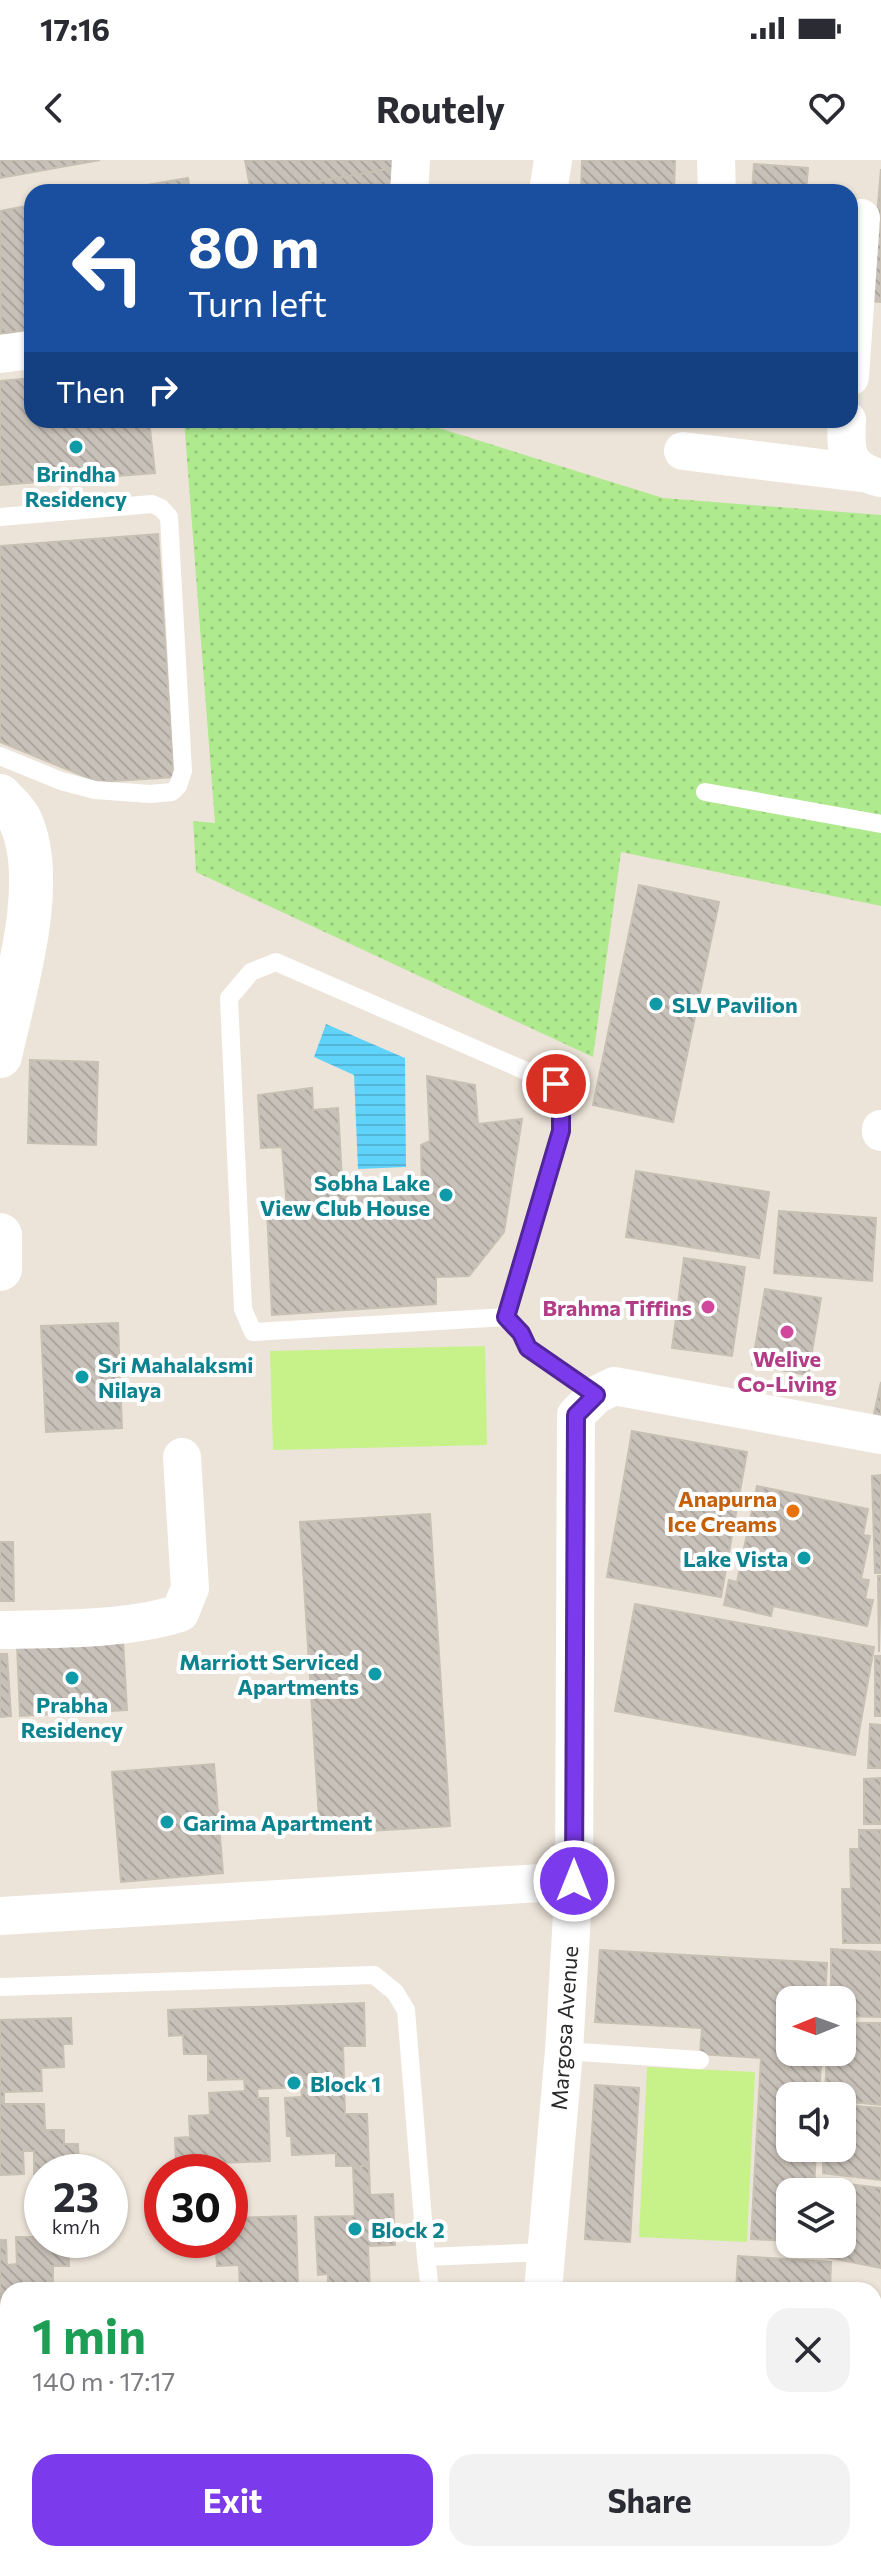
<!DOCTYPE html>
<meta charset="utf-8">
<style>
body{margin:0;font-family:Commissioner,sans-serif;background:#f2f2f3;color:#2b2b33;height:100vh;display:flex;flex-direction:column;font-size:30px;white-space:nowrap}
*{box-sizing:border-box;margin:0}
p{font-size:26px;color:#7c7c81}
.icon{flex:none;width:44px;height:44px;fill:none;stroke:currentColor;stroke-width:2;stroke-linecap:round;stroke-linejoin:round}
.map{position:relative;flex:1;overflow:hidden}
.sheet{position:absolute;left:0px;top:2122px;width:882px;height:280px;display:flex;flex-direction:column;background:#fff;border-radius:24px 24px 0 0;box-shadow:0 2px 6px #0004}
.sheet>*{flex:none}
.hud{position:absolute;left:24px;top:24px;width:834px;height:244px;border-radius:24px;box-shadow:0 2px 6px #0004;background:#1a4fa0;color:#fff;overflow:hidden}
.needle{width:52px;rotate:269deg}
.tools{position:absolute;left:776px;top:1826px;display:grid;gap:16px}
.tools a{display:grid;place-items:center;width:80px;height:80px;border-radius:16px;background:#fff;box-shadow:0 2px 6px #0004;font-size:40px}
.speed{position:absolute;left:24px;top:1994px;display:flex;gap:16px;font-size:40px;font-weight:700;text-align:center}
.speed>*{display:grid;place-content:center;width:104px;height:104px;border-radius:50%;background:#fff;box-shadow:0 2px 6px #0004;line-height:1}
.speed small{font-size:20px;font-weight:400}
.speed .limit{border:12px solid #d22;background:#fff;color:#111}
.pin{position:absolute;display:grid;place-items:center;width:68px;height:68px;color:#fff;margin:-34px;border:4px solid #fff;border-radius:50%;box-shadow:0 2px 8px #0007}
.me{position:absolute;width:88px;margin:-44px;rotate:0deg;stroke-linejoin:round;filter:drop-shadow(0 0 6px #0008)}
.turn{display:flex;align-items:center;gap:28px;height:168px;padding:0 32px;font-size:36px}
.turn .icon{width:104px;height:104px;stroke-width:2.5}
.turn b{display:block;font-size:56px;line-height:68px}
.then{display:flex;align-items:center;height:76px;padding:0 32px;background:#0003;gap:16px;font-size:30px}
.round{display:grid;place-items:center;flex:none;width:84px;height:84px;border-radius:24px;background:#f2f2f3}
.head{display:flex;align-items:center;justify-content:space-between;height:136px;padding:0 32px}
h1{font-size:48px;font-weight:700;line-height:60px;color:#1e9e55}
.action{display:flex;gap:16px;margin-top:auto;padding:16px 32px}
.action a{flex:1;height:92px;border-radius:24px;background:#7c3aed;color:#fff;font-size:32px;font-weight:700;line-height:92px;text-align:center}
.action a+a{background:#f2f2f3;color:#2b2b33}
.status{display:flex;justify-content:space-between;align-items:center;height:56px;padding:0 40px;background:#fff;direction:ltr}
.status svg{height:22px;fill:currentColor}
header{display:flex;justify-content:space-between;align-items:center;height:104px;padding:0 32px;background:#fff;font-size:36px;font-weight:700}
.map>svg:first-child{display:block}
.grass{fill:url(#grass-dots)}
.pitch{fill:#c7f28a}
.water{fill:url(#water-rules)}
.building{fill:url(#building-back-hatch);stroke:#c8c0b3;stroke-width:2}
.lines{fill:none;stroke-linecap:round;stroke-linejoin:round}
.service{stroke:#fff;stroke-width:18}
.minor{stroke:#fff;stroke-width:38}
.tertiary{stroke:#fff;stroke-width:44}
.route-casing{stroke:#51269a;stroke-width:20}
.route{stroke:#7c3aed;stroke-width:14}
.culture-dot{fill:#0f9aa8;stroke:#fff;stroke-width:3}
.hotel-dot{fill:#d1479c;stroke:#fff;stroke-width:3}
.food-dot{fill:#e8710a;stroke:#fff;stroke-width:3}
.labels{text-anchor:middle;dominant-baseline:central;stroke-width:8;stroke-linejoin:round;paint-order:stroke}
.culture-label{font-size:22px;font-weight:bold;fill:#0d838f;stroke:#fff;text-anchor:start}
.hotel-label{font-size:22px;font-weight:bold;fill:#b23c85;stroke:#fff;text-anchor:end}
.food-label{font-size:22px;font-weight:bold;fill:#c56008;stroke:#fff;text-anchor:end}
.street-label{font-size:22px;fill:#292929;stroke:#fff}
</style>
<div class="status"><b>17:16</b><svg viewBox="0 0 49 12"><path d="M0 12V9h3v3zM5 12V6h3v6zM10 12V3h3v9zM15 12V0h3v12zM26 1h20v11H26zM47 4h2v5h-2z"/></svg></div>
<header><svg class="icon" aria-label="back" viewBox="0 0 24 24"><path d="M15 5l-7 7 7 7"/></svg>Routely<svg class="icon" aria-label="heart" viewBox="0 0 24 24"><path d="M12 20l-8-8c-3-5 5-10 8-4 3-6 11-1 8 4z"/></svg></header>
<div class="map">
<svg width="881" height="2402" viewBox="0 0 881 2402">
<defs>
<pattern id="grass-dots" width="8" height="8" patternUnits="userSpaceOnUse" patternTransform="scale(2)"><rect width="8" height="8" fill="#afea8f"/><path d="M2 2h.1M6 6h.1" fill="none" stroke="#97c97b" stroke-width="1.8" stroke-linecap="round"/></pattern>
<pattern id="water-rules" width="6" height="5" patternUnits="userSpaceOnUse" patternTransform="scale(2)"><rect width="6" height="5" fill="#60d3fb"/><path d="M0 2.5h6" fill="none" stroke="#53b5d7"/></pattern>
<pattern id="building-back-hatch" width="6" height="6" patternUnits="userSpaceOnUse" patternTransform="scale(2)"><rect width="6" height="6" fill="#c8c1b9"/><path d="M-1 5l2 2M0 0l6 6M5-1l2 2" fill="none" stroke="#aca69f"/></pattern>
</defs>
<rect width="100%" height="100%" fill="#ede4d9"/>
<path class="grass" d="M184,260H413L663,338L881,355V746L621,692L593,897L196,712L193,661L215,663Z"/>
<g class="pitch">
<path d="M485,1186L487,1285L273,1290L270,1191Z"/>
<path d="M647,1907L755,1912L747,2082L639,2077Z"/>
</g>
<path class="water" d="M326,864L405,898L406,1007L358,1009L354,915L314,897Z"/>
<g class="building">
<path d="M0,0H100L0,18Z"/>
<path d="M245,0H405V6L260,32H251Z"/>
<path d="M582,0H675L674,32H581Z"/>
<path d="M754,4L808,8L806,32H752Z"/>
<path d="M405,6L401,32H260Z"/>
<path d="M881,9V142L870,141Z"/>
<path d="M188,18L190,32H107Z"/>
<path d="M32,45V169L1,174L0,51Z"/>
<path d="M32,218V260H149L155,313L0,325V221Z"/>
<path d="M158,374L174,617L98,622L0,582V386Z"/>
<path d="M639,725L719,742L673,962L593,945Z"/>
<path d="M30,900L98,902L96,985L28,983Z"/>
<path d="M427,916L475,925L478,964L522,959L504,1072L469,1116L436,1117V1144L272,1155L267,1051L287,1048L282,987L261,988L258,935L312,928L313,950L338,948L343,1037L422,1034L421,985L430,981Z"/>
<path d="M636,1011L769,1032L759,1098L626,1077Z"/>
<path d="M779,1051L876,1058L872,1121L774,1113Z"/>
<path d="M684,1098L745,1107L732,1196L672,1188Z"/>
<path d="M765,1129L821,1138L808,1215L752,1205Z"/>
<path d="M118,1163L122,1268L46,1272L41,1166Z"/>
<path d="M881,1222V1265L872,1263Z"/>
<path d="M632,1271L747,1292L721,1437L607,1417Z"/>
<path d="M881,1315V1413H875L872,1316Z"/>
<path d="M757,1326L868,1349L863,1375L870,1376L861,1419L869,1420L865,1439L873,1440L867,1466L773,1446L771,1456L724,1445L729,1420L737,1422Z"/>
<path d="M430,1354L450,1666L320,1674L300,1362Z"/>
<path d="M0,1382H13L14,1441H0Z"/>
<path d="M878,1416H881L879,1492Z"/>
<path d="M635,1444L874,1487L855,1595L615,1551Z"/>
<path d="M123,1480L127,1550L20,1556L17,1485Z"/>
<path d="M0,1494H7L11,1556L0,1557Z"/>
<rect x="875" y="1496" width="6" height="60"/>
<path d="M870,1564L881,1565V1608H868Z"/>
<path d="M214,1604L223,1713L121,1722L112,1612Z"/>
<path d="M881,1618V1664H864V1619Z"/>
<path d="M859,1670H881V1783H843L842,1729H851L850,1689H859Z"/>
<path d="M831,1789L881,1792V1857L842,1856V1840H831Z"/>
<path d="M600,1790L827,1803L825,1840H790V1892H822L819,1936H790V1988H816L814,2032H790V2081L751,2079L761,1898L700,1894L702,1868L595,1862Z"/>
<path d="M364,1843L365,1886H343L345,1954H367L369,2006H336V1993L292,1995L291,1976H287L285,1938L302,1937L301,1927L257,1929L258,1938H268L270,2001L176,2005L175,1978L190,1977L189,1956L210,1955L209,1933L245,1931L244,1919L208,1920V1894H184L183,1875L169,1876L168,1850Z"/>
<path d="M71,1858L72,1884H63L64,1907L41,1908L42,1931L4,1932V1944H44L45,1970H64V1984H78L79,2012L34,2014V1991H23L24,2014L0,2015V1860Z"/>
<path d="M842,1863H881V1945L842,1941V1936H825L827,1892H842Z"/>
<path d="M595,1925L639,1928L630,2082L585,2079Z"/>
<path d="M842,1945L881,1948V2020L823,2013V1988H842Z"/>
<path d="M353,2006H369L370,2035L393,2034L395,2085L368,2086L370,2130H240L239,2105L217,2106L216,2092H200V2080H230V2058L296,2056L298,2125L328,2124V2114L318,2115L315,2057L355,2056Z"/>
<path d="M822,2021L881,2028V2108L825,2097V2084H842V2032H822Z"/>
<path d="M16,2077H42V2080H68L69,2106H53V2127L8,2130V2237H0V2080H6L7,2105L17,2104Z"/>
<path d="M738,2096L831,2102L830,2130H736Z"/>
<path d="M874,2154H881V2365L874,2364Z"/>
<path d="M8,2292V2356L3,2357L1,2293Z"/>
<path d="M0,2366H8V2394H63V2401L87,2402H0Z"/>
<path d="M211,2394H395V2400L408,2399V2402H212Z"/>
</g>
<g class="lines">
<g class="service">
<path d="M0,357L152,344L161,348L169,357L183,611L178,626L172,632L150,634L95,630L61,621L0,596"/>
<path d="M705,632L881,664"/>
<path d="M506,1157L253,1172L243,1149L229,838L251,812L276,802L556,924L561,936V971L506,1157L521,1173L528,1188L596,1235"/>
<path d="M0,1827L374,1815L395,1832L406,1850L426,2097L545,2092"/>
<path d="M564,1891L700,1900"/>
<path d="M426,2097L430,2130"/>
<path d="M433,2402L437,2394"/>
</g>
<g class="minor">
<path d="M716,0L717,32"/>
<path d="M409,32L411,0"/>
<path d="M548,32L553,0"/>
<path d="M0,194L32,190"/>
<path d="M850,217L861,58"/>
<path d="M847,260C845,292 846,309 880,318"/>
<path d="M683,291L861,313"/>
<path d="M881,969V972"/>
<path d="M0,1470C56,1469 127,1470 180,1453L190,1428L182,1297"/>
<path d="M0,1756L574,1721"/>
<path d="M543,2130L564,1891L574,1721L576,1255L596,1235L614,1226L881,1275"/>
<path d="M545,2394L546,2402"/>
</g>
<g class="tertiary">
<path d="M0,636C6,643 16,651 20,660C49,722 14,831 0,896"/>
<path d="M0,1075V1109"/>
</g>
</g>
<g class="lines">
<g class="route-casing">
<path id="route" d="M556,924L561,936V971L506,1157L521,1173L528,1188L596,1235L576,1255L574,1721"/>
</g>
<use href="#route" class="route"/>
</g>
<g class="culture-dot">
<circle cx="76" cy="287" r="8"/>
<circle cx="656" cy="844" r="8"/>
<circle cx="446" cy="1035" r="8"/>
<circle cx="82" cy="1217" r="8"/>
<circle cx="804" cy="1398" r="8"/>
<circle cx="375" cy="1514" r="8"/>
<circle cx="72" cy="1518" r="8"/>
<circle cx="167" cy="1662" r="8"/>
<circle cx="294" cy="1923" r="8"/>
<circle cx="355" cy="2069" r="8"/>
</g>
<g class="hotel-dot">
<circle cx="708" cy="1147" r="8"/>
<circle cx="787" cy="1172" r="8"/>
</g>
<circle class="food-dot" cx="793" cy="1351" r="8"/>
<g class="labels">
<g class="culture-label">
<text x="76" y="313" text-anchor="middle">Brindha<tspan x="76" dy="25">Residency</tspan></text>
<text x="672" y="844">SLV Pavilion</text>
<text x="430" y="1022" text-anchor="end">Sobha Lake<tspan x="430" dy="25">View Club House</tspan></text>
<text x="98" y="1204">Sri Mahalaksmi<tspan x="98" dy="25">Nilaya</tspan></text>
<text x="788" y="1398" text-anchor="end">Lake Vista</text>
<text x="359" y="1501" text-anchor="end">Marriott Serviced<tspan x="359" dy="25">Apartments</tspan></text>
<text x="72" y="1544" text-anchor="middle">Prabha<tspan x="72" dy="25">Residency</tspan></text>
<text x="183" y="1662">Garima Apartment</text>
<text x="310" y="1923">Block 1</text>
<text x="371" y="2069">Block 2</text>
</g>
<g class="hotel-label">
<text x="692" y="1147">Brahma Tiffins</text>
<text x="787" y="1198" text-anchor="middle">Welive<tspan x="787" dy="25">Co-Living</tspan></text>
</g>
<g class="food-label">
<text x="777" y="1338">Anapurna<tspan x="777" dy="25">Ice Creams</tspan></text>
</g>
<g class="street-label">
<text transform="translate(564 1868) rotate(-86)">Margosa Avenue</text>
</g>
</g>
</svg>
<div class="tools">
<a><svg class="needle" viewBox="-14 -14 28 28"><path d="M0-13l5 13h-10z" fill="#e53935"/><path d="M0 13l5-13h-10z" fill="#7c7c81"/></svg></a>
<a><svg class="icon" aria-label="sound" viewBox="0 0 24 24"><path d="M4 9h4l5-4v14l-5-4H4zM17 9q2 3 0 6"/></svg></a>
<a><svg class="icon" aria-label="layers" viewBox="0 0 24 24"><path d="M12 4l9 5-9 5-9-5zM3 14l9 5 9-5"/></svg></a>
</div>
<div class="speed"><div>23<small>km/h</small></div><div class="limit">30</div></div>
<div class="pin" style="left:556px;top:924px;background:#d93025"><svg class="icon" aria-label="arrive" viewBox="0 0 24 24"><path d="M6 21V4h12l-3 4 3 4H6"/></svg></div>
<svg class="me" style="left:574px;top:1721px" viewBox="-20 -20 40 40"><circle r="17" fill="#7c3aed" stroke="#fff" stroke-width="3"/><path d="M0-11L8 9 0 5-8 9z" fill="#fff"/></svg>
<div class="hud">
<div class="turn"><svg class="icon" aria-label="left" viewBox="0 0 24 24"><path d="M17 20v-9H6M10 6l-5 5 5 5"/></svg><div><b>80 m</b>Turn left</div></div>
<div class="then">Then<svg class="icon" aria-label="right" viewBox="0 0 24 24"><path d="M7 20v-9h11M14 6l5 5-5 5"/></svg></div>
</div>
<section class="sheet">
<div class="head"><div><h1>1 min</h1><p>140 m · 17:17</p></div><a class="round"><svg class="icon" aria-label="close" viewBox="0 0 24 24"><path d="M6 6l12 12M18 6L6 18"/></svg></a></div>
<div class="action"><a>Exit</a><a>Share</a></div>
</section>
</div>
